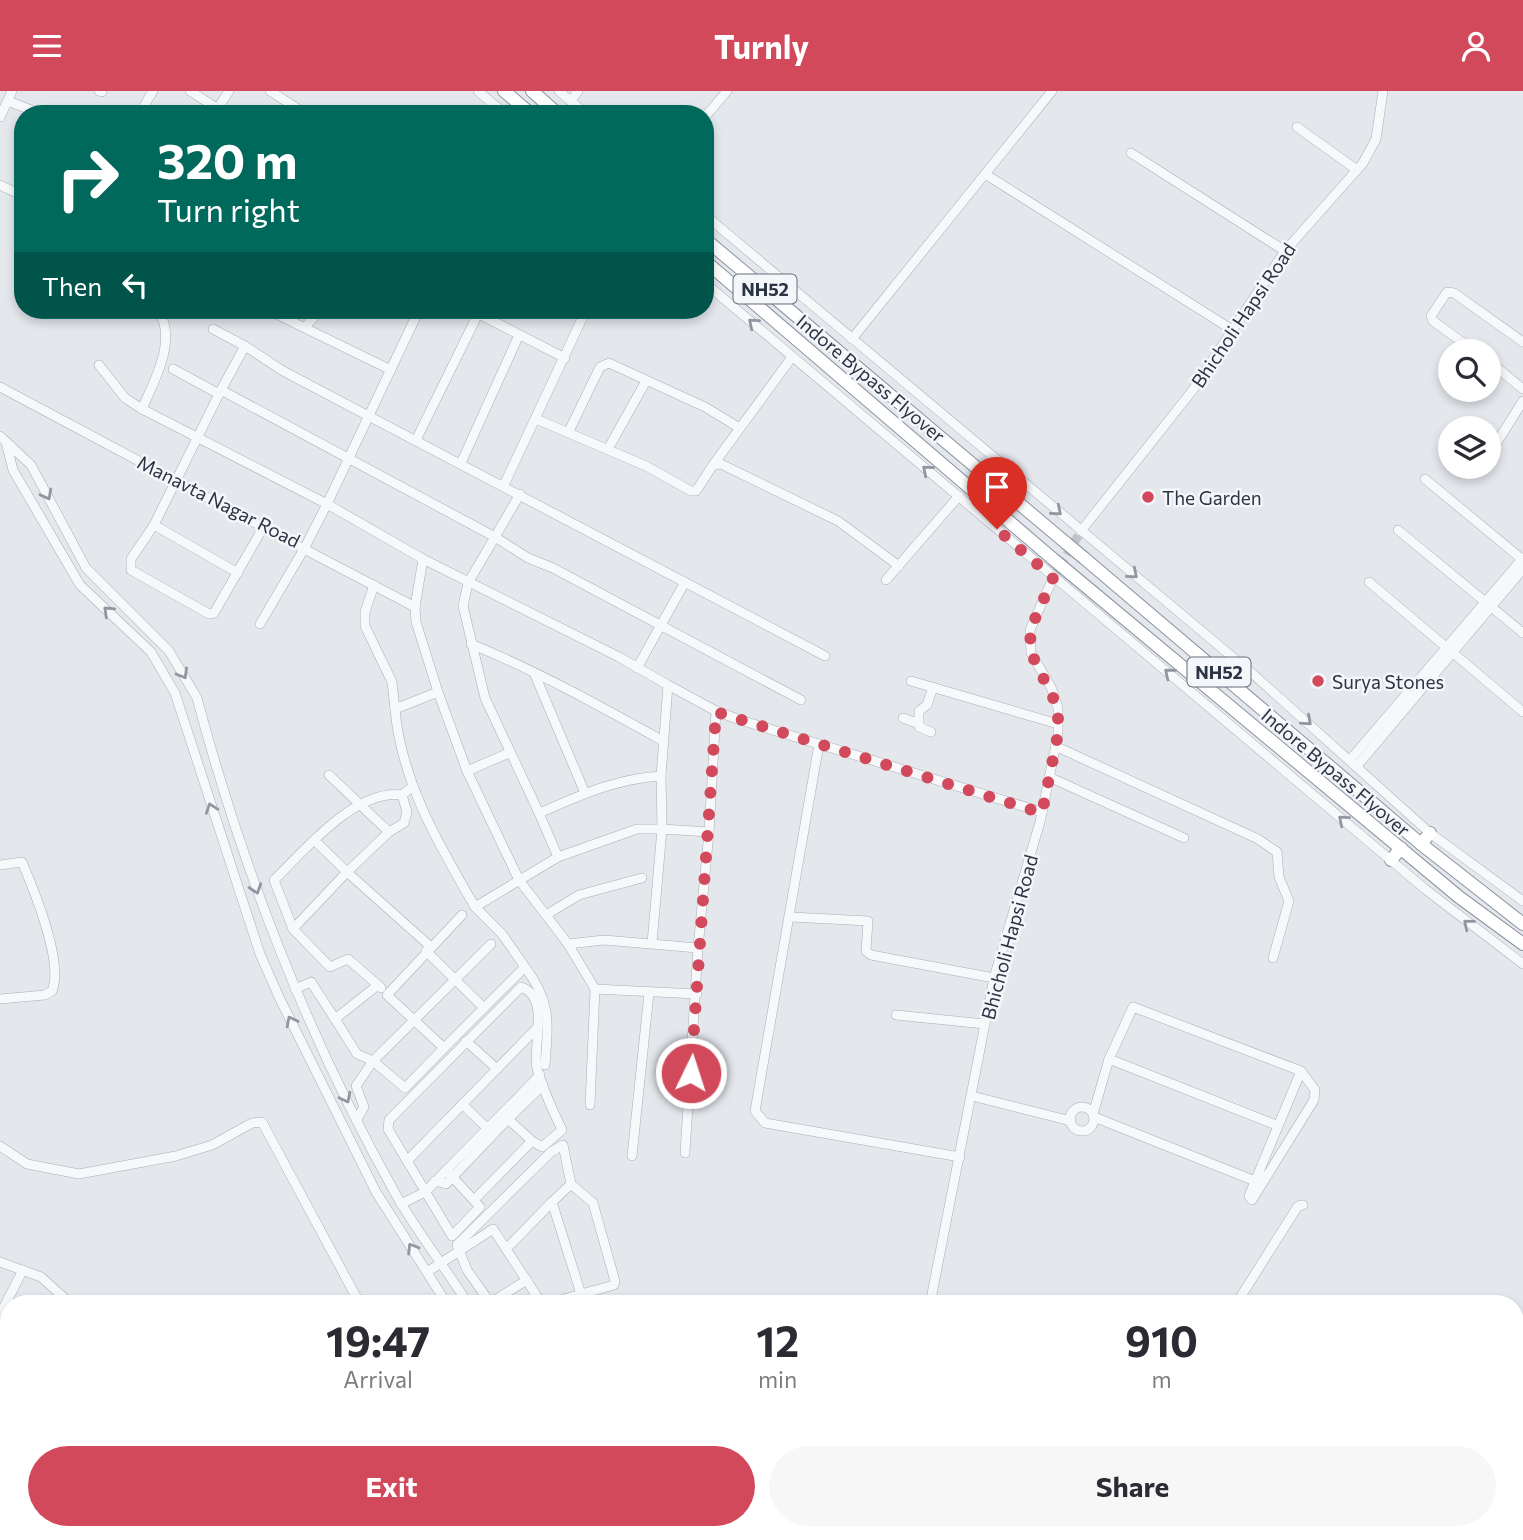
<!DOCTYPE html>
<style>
body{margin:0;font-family:Commissioner,sans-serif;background:#f7f7f7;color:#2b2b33;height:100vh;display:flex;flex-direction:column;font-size:26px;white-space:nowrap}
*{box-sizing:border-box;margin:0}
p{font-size:23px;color:#7c7c81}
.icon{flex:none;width:38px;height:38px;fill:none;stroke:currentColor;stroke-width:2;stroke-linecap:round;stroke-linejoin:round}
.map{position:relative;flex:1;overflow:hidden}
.side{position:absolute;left:0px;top:1204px;width:1524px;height:245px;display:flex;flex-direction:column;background:#fff;border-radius:28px 28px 0 0;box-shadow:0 4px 10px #0003}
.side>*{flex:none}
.top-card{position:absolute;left:14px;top:14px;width:700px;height:214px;border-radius:28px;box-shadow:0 4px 10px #0003;background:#00695c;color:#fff;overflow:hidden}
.tools{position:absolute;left:1438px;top:248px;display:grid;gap:14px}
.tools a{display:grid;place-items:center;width:63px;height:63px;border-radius:50%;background:#fff;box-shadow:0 4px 10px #0003;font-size:35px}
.pin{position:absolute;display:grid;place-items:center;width:60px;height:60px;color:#fff;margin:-72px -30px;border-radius:50% 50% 50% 0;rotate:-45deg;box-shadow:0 0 7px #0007}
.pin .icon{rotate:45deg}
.me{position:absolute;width:77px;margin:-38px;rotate:4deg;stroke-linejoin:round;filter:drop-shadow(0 0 5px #0008)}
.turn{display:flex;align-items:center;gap:24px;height:147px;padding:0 28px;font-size:32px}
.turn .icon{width:91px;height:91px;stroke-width:2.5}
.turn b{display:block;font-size:49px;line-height:60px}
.then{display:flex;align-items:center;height:66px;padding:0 28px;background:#0003;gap:14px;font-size:26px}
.eta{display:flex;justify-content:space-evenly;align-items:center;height:119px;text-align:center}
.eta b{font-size:42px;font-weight:700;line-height:49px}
.primary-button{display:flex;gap:14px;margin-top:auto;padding:14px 28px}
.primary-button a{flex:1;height:80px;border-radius:42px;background:#d1495b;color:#fff;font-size:28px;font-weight:700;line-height:80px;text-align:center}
.primary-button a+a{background:#f7f7f7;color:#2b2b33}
header{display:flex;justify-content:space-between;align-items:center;height:91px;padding:0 28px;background:#d1495b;color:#fff;font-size:32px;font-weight:700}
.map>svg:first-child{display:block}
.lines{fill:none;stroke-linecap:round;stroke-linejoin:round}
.minor-tunnel{stroke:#bfc3cb;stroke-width:9;stroke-dasharray:9 4.5;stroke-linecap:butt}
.minor-casing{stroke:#a9aeb7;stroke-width:10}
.highway-casing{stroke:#8b94a3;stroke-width:14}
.minor{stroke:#f7f8fa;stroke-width:9}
.highway{stroke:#fff;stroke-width:12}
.highway-bridge-casing{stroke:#8b94a3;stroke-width:14;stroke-linecap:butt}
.highway-bridge{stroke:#fff;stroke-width:12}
.oneway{stroke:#9196a0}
.route{stroke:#d1495b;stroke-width:12;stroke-dasharray:0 21.6}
.poi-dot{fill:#d1495b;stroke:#f4f6f9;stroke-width:2.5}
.labels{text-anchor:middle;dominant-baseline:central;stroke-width:5;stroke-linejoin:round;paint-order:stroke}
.shield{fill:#f4f6f9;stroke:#676e7b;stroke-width:2}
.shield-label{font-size:18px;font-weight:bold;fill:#2b3445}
.street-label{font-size:19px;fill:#2b3445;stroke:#f4f6f9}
.poi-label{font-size:19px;fill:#2b3445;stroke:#f4f6f9;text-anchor:start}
</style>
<header><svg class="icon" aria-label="menu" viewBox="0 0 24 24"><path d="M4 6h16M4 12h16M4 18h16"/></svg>Turnly<svg class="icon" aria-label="person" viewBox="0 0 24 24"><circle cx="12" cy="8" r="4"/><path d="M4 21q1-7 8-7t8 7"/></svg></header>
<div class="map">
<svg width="1523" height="1449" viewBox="0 0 1523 1449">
<rect width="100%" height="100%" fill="#e4e7ec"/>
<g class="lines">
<path class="minor-tunnel" d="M1053,487L1081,440"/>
<g class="minor-casing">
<g id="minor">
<path d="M99,0L102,1"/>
<path d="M190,0L226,23"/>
<path d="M270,0L306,23"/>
<path d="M478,0L505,23"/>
<path d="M559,0L586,23"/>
<path d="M8,10L41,23"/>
<path d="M571,10L578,0"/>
<path d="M218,17L229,0"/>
<path d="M139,23L153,0"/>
<path d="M0,26L12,0"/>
<path d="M705,26L727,0"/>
<path d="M1297,36L1357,79"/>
<path d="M1131,62L1285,160"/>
<path d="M985,83L1231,238"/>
<path d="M0,94L23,105"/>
<path d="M705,124L1254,584L1430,742L1523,810"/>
<path d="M705,192L1425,798L1523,873"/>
<path d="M268,219L391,279"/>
<path d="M419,219L327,413L423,468"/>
<path d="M471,219L565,267"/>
<path d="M305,236L320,219"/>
<path d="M213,238L245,255"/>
<path d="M852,248L1052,0"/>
<path d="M1476,261L1433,230L1431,225L1447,201L1454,202L1523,251"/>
<path d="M1489,270L1523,298"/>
<path d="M173,278L219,303"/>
<path d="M0,296L304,458L327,413L142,318L125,307L99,274"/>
<path d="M221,299L245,255L283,280L825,565"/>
<path d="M142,318C154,290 178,249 158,219"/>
<path d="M536,328L646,375L691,400H696L713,374L721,373L838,430L899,475"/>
<path d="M569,340L600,276L609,272L705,316L738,336"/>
<path d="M0,345L31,374L86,477L169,560L197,607C243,780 308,946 395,1102C417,1141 445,1176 468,1213"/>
<path d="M416,349L478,223"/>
<path d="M6,351L13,379L80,494L151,561L175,602L260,863L279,906L376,1101L447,1213"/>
<path d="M608,358L646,290"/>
<path d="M1489,364L1523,310"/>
<path d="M461,372L519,244"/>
<path d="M713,374L792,266"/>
<path d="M1480,378L1481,376"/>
<path d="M1425,388L1523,469"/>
<path d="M504,394L586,219"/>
<path d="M520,403L495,446L528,467L553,477L801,609"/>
<path d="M154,434L238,482"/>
<path d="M264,435L214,522L209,523L131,479V468L154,434L221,299L495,446L468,492L463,515L485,607L539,722"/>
<path d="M1398,439L1523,542"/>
<path d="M1081,440L1192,300L1285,160L1363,72L1376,48L1383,0"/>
<path d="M886,489L959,405"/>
<path d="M1369,491L1523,621"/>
<path d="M374,494L365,521V535L392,591L395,618"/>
<path d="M260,533L304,458L415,516"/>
<path d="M471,553C537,580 600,615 663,650"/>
<path d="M637,577L685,491"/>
<path d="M535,584L585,702"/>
<path d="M911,590L1058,633"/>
<path d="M668,594L619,566L423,468L415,516L416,531L438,601L395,618C401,690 439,754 475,816L558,766L539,722C582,704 614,688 661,685L668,594L716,620L740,629L1042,721"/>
<path d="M438,601L467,680L509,662"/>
<path d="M903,627L919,633"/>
<path d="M931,641L919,636V620L927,614L933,596"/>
<path d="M819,653L755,1020L765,1032L960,1066"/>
<path d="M1055,655L1258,748L1277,761L1279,786L1289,810L1273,867"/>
<path d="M1350,669L1523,467"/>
<path d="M1357,675L1523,478"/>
<path d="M467,680L519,789L568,853L604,849L698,857L685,1062"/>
<path d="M329,684L389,741"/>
<path d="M1049,686L1184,747"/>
<path d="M315,750L347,781L389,741L404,732L407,721L402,704L413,695"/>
<path d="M558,766L637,738H662L661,685"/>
<path d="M0,774L22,771C34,799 64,872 52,900L45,904L0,908"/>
<path d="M462,824L387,904L444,957L525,876L502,843L475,816"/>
<path d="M546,824L579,804L642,787"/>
<path d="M791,826L868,830L866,860L871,864L994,887"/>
<path d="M293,838L274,789C306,758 355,698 402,704"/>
<path d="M652,852L662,738L709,741L716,620"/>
<path d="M568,853L595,898"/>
<path d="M698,857L709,741"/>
<path d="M426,860L484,917"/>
<path d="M525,876C552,912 548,932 545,974"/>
<path d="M378,894L348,868L330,876L293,838L347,781L431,856"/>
<path d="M381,897L378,894L335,928L357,963L373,970L405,997L444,957"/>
<path d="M295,898L311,891L335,928"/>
<path d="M896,924L985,933"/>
<path d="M466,950L497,978"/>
<path d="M1109,968L1276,1034"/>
<path d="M972,1005L1071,1030"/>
<path d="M462,1013L487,1037"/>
<path d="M590,1014L595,898L697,903"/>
<circle cx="1082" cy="1028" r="12"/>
<path d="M1093,1023L1109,968L1133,916L1301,980L1249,1105L1252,1109L1314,1009L1315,999L1301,980"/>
<path d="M1094,1026L1255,1090"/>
<path d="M357,1028L364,1016L356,995L373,970L491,853"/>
<path d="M0,1055L27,1073L79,1083L176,1065L212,1054L252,1032L262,1031L360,1213"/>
<path d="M632,1065L649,902"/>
<path d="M407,1070L538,936"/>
<path d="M446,1079L480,1116L452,1145L388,1038L389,1029L521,896C551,906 532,956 537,977C542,998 553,1019 562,1039L542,1056L532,1050"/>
<path d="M435,1090L446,1093L508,1028"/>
<path d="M571,1093L593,1112L615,1190L614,1194L581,1203"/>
<path d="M475,1108L532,1050L508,1028L543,994"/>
<path d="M401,1113L425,1101L540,984"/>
<path d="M507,1157L552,1111"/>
<path d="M0,1171L41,1186L71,1213"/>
<path d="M427,1181L493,1138L542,1213"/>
<path d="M490,1212L527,1189"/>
<path d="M491,1213L467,1179L457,1154L551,1061L563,1054L571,1093L552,1111L581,1203L547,1213"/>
<path d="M930,1213L994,887L1040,731L1058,644V617L1051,596L1031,562L1030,539L1053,487"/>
<path d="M1236,1213L1298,1115L1303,1114"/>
<path d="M0,1224L23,1179"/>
<path d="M0,1275L9,1264"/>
<path d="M1516,1276L1523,1280"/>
<path d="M0,1319L9,1324"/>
<path d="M1516,1342L1523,1346"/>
<path d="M0,1354L9,1344"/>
<path d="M1516,1403L1523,1407"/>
<path d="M0,1410L9,1417"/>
<path d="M1516,1431L1523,1419"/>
<path d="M261,1440L274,1449"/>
<path d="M586,1440L592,1449"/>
<path d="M608,1440L614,1449"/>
<path d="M620,1440L630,1449"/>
<path d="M1121,1440L1135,1449"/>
<path d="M1474,1440L1488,1449"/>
<path d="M883,1441L927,1449"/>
<path d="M25,1449L33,1440"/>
<path d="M84,1449L92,1440"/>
<path d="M139,1449L146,1440"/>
<path d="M202,1449L209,1440"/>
<path d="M250,1449L258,1440"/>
<path d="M988,1449L999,1440"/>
<path d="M1062,1449L1068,1440"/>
<path d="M1424,1449L1429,1440"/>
<path d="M1505,1449L1510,1440"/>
</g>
</g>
<g class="highway-casing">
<g id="highway">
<path d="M504,0L531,23"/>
<path d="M532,0L558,23"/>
<path d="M705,148L1066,452"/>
<path d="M705,170L1053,468"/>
<path d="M1084,467L1421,753L1523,833"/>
<path d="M1071,483L1459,806L1523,853"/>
<path d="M1421,753L1430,742"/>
<path d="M1391,769L1401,757"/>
</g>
</g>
<use href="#minor" class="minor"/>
<use href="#highway" class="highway"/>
<g class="highway-bridge-casing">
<g id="highway-bridge">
<path d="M1066,452L1084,467"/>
<path d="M1053,468L1071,483"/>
</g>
</g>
<use href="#highway-bridge" class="highway-bridge"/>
</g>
<defs><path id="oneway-chevron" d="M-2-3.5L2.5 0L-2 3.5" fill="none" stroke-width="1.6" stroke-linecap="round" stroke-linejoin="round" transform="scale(1.75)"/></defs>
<g class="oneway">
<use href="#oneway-chevron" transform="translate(753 232) rotate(-140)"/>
<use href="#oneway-chevron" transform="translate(927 379) rotate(-140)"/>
<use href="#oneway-chevron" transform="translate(47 404) rotate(62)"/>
<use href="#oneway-chevron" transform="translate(1057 420) rotate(40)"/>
<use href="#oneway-chevron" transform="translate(1133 483) rotate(40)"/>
<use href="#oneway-chevron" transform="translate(108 520) rotate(-137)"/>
<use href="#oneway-chevron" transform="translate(1169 582) rotate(-141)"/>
<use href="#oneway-chevron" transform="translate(183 583) rotate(60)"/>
<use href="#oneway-chevron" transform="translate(1307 630) rotate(42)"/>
<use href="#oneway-chevron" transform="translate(211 717) rotate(-109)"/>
<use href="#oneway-chevron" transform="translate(1343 729) rotate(-140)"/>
<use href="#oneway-chevron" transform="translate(256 798) rotate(72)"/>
<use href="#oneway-chevron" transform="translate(1468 833) rotate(-141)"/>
<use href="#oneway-chevron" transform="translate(291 930) rotate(-117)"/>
<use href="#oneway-chevron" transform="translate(346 1007) rotate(63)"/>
<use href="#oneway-chevron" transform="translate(412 1157) rotate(-122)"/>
</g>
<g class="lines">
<path class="route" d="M691,982L716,621L1042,722L1058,643V617L1031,562L1030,539L1053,487L997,438"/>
</g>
<g class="poi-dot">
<circle cx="1148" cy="406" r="7"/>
<circle cx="1318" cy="590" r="7"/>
</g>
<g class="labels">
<g class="shield">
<rect x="733.5" y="183.5" width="63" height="29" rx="5"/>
<rect x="1187.5" y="566.5" width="63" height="29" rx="5"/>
</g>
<g class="shield-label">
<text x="765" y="198">NH52</text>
<text x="1219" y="581">NH52</text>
</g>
<g class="street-label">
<text transform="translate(1243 224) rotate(-56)">Bhicholi Hapsi Road</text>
<text transform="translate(871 287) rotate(40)">Indore Bypass Flyover</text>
<text transform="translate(219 410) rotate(27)">Manavta Nagar Road</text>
<text transform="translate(1336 681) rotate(40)">Indore Bypass Flyover</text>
<text transform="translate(1009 846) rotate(-75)">Bhicholi Hapsi Road</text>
</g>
<g class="poi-label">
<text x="1162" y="406">The Garden</text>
<text x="1332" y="590">Surya Stones</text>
</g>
</g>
</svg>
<div class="tools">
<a><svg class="icon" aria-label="search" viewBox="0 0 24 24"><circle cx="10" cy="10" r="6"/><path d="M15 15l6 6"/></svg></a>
<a><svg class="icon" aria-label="layers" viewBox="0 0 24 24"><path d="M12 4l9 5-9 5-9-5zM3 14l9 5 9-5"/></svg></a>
</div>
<div class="pin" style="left:997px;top:438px;background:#d93025"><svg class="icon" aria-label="arrive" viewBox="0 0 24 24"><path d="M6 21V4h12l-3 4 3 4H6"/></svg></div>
<svg class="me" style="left:691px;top:982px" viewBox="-20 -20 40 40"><circle r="17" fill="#d1495b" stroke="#fff" stroke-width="3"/><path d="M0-11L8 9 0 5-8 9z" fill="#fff"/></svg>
<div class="top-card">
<div class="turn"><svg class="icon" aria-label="right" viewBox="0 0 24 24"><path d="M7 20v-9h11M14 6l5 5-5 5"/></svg><div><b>320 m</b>Turn right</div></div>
<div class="then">Then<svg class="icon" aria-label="left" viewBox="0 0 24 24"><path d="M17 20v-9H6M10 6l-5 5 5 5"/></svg></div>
</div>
<section class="side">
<div class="eta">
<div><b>19:47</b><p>Arrival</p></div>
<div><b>12</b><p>min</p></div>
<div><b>910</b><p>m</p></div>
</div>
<div class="primary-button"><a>Exit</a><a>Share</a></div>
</section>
</div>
